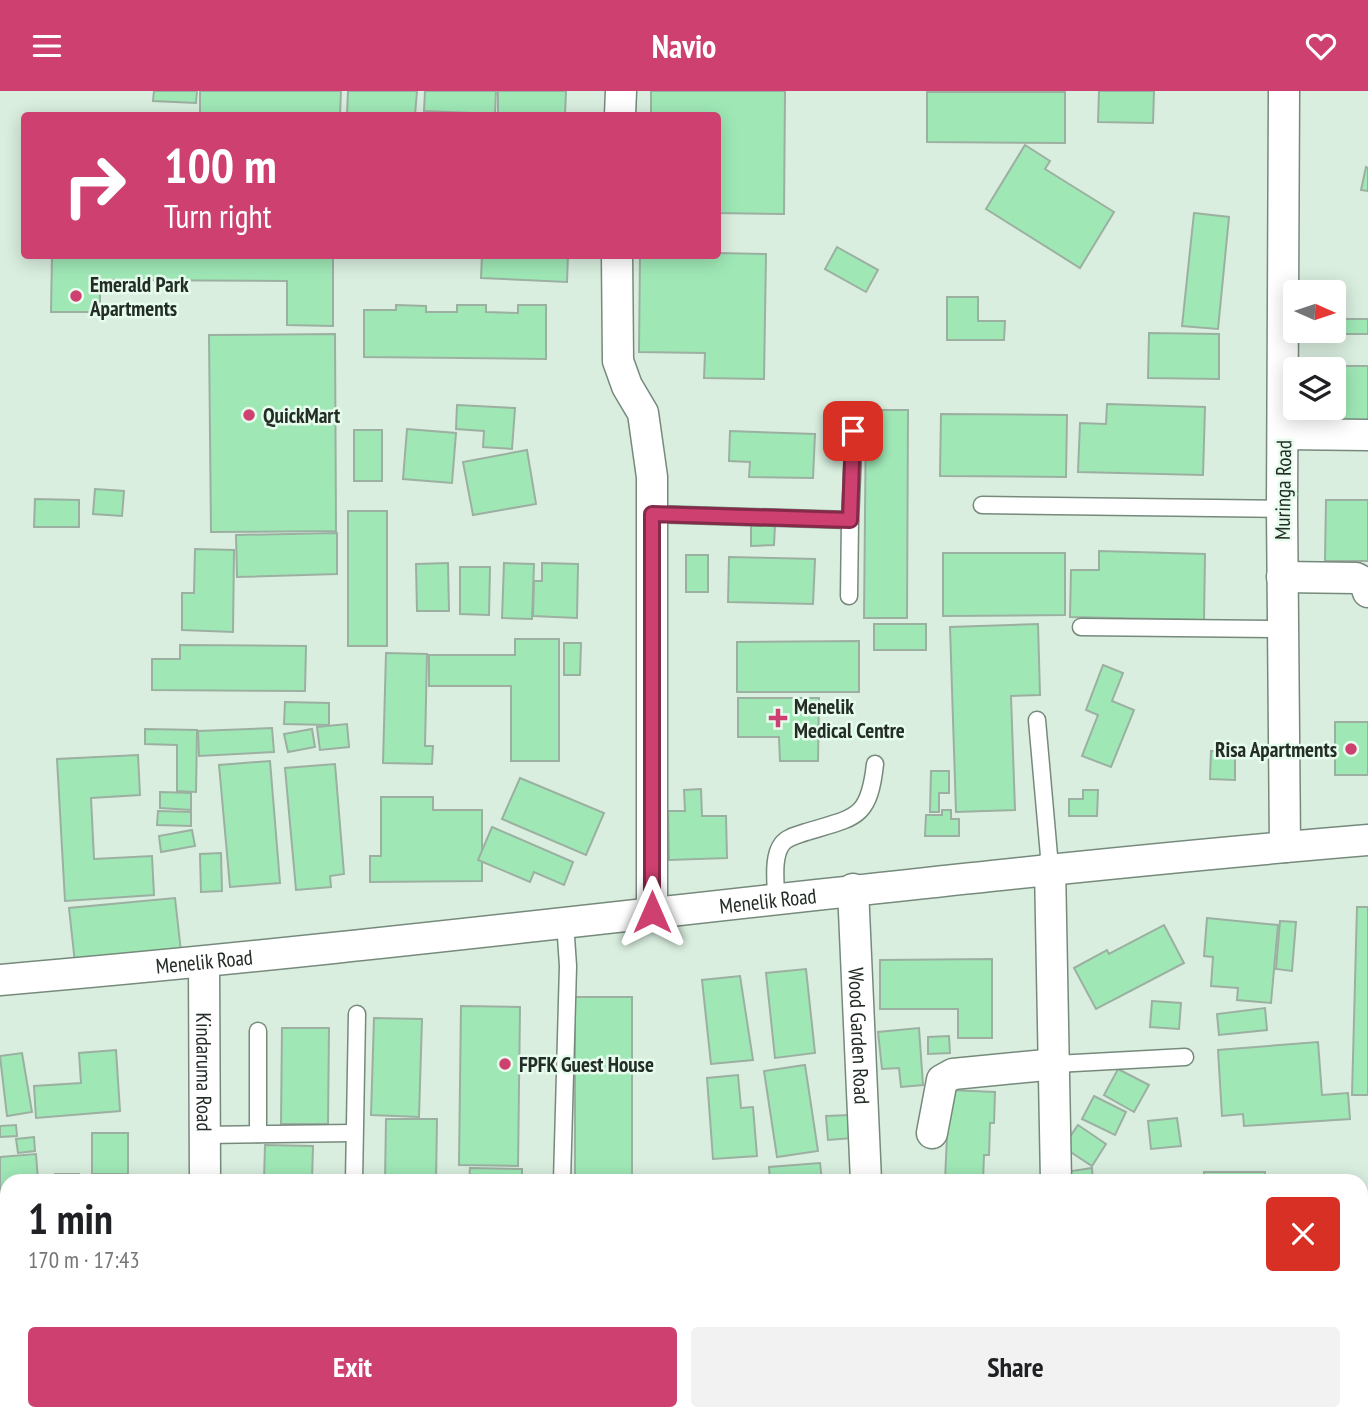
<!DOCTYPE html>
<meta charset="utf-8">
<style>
body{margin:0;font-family:"PT Sans Narrow",sans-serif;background:#f2f2f2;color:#202124;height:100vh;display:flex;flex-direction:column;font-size:26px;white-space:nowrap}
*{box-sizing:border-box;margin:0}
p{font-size:23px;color:#757577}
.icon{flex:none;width:38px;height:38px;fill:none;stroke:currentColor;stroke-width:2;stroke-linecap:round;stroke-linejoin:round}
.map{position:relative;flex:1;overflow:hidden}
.details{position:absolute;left:0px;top:1083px;width:1368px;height:247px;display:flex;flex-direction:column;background:#fff;border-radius:21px 21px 0 0;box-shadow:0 4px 18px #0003}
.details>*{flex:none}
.top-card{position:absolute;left:21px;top:21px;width:700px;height:147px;border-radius:7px;box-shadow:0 4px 18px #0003;background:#cd4070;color:#fff;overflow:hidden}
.needle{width:46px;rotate:93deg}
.fabs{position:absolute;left:1283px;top:189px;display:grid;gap:14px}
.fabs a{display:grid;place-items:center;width:63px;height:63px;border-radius:7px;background:#fff;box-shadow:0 4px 18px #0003;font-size:35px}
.pin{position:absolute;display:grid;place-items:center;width:60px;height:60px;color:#fff;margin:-30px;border-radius:14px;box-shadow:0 4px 10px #0006}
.me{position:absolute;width:77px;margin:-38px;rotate:0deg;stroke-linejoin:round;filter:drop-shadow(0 0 5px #0008)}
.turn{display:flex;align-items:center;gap:24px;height:147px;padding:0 28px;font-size:32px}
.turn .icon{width:91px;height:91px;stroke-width:2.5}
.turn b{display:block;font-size:49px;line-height:60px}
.round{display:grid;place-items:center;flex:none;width:74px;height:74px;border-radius:7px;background:#f2f2f2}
.headline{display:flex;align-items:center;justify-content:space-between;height:119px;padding:0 28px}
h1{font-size:42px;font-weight:600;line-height:52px}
.button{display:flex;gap:14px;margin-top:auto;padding:14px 28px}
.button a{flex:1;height:80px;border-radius:7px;background:#cd4070;color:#fff;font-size:28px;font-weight:600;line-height:80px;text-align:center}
.button a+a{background:#f2f2f2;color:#202124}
header{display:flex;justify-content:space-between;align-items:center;height:91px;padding:0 28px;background:#cd4070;color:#fff;font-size:32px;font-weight:600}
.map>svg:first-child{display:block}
.building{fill:#9fe8b6;stroke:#9cb0a2;stroke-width:2}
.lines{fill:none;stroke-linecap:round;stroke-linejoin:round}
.lane-casing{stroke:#768a7c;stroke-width:19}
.street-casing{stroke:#768a7c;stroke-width:33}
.lane{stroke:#fff;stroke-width:16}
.street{stroke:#fff;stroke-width:30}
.route-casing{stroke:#852a49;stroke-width:18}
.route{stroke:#cd4070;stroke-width:12}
.poi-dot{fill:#cd4070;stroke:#e6fcec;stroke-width:2.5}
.labels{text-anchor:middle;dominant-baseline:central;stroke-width:5;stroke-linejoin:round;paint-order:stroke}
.poi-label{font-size:21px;font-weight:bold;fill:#242c26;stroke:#e6fcec;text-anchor:start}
.street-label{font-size:21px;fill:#242c26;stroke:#e6fcec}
</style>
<header><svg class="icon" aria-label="menu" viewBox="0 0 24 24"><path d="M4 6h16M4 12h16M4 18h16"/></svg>Navio<svg class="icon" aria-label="heart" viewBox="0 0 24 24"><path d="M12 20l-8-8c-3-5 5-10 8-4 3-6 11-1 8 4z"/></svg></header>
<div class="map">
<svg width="1368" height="1329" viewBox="0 0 1368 1329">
<rect width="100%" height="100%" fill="#d9eedf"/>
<g class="building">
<path d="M154,0H197L196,12L153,10Z"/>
<path d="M200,0H341L340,24L200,22Z"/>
<path d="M348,0H417L415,24H347Z"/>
<path d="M425,0H496L495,23L424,20Z"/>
<path d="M498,0H566L565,24H498Z"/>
<path d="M651,0H785L784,123L718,122V24H651Z"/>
<path d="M1099,0H1154L1153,32L1098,31Z"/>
<path d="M927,1H1065V52L927,51Z"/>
<path d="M1025,54L1050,70L1045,78L1114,121L1080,177L986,118Z"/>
<path d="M1366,76L1368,77V100L1361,99Z"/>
<path d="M1194,122L1229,126L1218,238L1182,235Z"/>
<path d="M837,156L878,179L866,201L825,178Z"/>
<path d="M718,162L766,163L764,288L704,287L705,262L639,261L640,164H718Z"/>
<path d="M52,164H333V235L287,234V190L100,189V221H51Z"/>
<path d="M482,164H568L567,191L481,187Z"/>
<path d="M947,206H978V230H1005L1004,249H947Z"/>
<path d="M396,214L426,215V221H457V214H486V221L518,222V214H546V268L364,266V219H396Z"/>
<rect x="1336" y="228" width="32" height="15"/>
<path d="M1149,242L1219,243V288L1148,287Z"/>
<path d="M335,243L336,440L211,441L209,244Z"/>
<path d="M1326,275H1368V333H1326V317H1334V278H1326Z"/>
<path d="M1107,313L1205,316L1203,384L1078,381L1080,332L1106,333Z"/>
<path d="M457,314L515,317L512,358L483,356L484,340L456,338Z"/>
<path d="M866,319H908L907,527H864Z"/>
<path d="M941,323L1067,324L1066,386L940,385Z"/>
<path d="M407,338L456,342L452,392L403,388Z"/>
<rect x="354" y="339" width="28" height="51"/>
<path d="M730,340L815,343L813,387L749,386L750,371L729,370Z"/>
<path d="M527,359L536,413L473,424L463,371Z"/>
<path d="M95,398L124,400L122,425L93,423Z"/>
<path d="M35,408L79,409V436H34Z"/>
<path d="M1326,409H1368V470H1325Z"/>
<rect x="348" y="420" width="39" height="135"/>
<path d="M751,434H775L774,454L751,455Z"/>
<path d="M337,442V483L237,486L236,444Z"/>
<path d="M195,458L234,459L233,541L182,539V502H194Z"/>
<path d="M1099,460L1205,463L1204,529L1070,526L1071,479H1099Z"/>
<path d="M943,462H1065V524L943,525Z"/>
<rect x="686" y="464" width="22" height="37"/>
<path d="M729,466L815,468L813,513L728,511Z"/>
<path d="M448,472L449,520H417L416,473Z"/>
<path d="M504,472L534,473L532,528L502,527Z"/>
<path d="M542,472L578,473L577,527L533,525L534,490H542Z"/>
<path d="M460,476H490L489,524L460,523Z"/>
<rect x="874" y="533" width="52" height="26"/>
<path d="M1038,533L1040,604L1011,605L1015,719L956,721L950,536Z"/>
<path d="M515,548H559V670H511V595H429V564H515Z"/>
<path d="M859,550V601H737V551Z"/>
<path d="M564,552H581L580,584H564Z"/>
<path d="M180,554L306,555L305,600L152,599V568H180Z"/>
<path d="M386,562L427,563L425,655H433L432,673L383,672Z"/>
<path d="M1103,574L1123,582L1112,610L1134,619L1111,676L1082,665L1098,624L1086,619Z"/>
<path d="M738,607H819L818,670H780L779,646H738Z"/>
<path d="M285,611L329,612V634L284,633Z"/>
<rect x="1335" y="631" width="33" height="53"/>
<path d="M347,633L349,656L320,659L317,636Z"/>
<path d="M272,637L274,661L199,665L198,640Z"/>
<path d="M145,638L197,639L196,701L177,700V654L145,653Z"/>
<path d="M312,638L315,656L288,661L284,643Z"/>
<path d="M1211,660L1235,661V689L1210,688Z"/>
<path d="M138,664L140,704L91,707L94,768L152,765L154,804L65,810L57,668Z"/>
<path d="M270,670L280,792L230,796L219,674Z"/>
<path d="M335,673L344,783L330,785L331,796L296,799L285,677Z"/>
<path d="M931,680H949V702H939V721H930Z"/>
<path d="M520,687L604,722L586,764L502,728Z"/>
<path d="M701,698L702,725H726L727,767L669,769L668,720H685L684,699Z"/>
<path d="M1083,699H1098L1097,725H1069V708H1083Z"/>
<path d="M160,701L191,702V719L160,717Z"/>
<path d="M381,706H433V719H482V790L370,791V765H381Z"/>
<path d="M942,719H951V728H959V745H925L926,724H942Z"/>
<path d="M158,720L191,721V735L157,734Z"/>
<path d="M492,736L573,771L564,794L534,781L530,791L478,769Z"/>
<path d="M192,739L195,755L161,761L159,745Z"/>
<path d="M221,762L222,800L201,801L200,763Z"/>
<path d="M175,807L181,861L75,872L69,817Z"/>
<path d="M1357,816H1368V1004H1352Z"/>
<path d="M1207,827L1278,834L1271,912L1237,909L1238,897L1211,895L1213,866L1204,865Z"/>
<path d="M1280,830L1296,831L1292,880L1276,878Z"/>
<path d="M1164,834L1184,872L1096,918L1074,877L1107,859L1109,863Z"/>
<path d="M992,868V947H958V918H880V869Z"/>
<path d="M806,878L815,962L775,967L766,882Z"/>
<path d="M740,885L753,969L711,973L702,889Z"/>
<rect x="575" y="906" width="57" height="184"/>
<path d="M1152,910L1181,912L1179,938L1150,936Z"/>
<path d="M461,915L520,916L518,1075L459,1074Z"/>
<path d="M1265,917L1267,939L1219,944L1217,923Z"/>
<path d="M374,927L422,928L419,1026L371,1024Z"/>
<path d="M282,937H329L328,1033H281Z"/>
<path d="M919,937L923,994L901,996L899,977L882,978L878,941Z"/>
<path d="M949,945L950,962L928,963V946Z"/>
<path d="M1318,951L1322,1004L1348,1002L1350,1028L1244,1035L1243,1023L1222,1025L1218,959Z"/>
<path d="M116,959L120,1020L36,1027L34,995L81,992L79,962Z"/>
<path d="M22,962L32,1021L7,1025L0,965Z"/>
<path d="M805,974L818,1060L777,1066L764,980Z"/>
<path d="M1118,978L1149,994L1134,1021L1104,1004Z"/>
<path d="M738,984L741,1017L753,1016L757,1065L713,1068L707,987Z"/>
<path d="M949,999L995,1001L994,1032H990L989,1064H984L983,1090H945Z"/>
<path d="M1094,1005L1126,1021L1115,1044L1082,1028Z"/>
<path d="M851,1024L852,1047L828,1049L826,1025Z"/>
<path d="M1177,1027L1181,1055L1151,1058L1148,1030Z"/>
<path d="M386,1028H437L436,1090H385Z"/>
<path d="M16,1034L17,1045L0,1046V1035Z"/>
<path d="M1078,1034L1106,1053L1092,1075L1063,1056Z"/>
<rect x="92" y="1042" width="36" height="41"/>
<path d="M34,1046L35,1060L18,1062L16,1048Z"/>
<path d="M265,1054L313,1055L312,1090H264Z"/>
<path d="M36,1063L38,1090H7V1108H0V1066Z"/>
<path d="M820,1072L822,1090H770L769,1076Z"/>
<path d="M470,1077L522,1078V1090H469Z"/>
<path d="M1092,1077L1093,1090H1066L1065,1081Z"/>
<rect x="1204" y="1081" width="61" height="9"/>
<rect x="55" y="1083" width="24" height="7"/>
<path d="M0,1145H4L5,1169H0Z"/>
<path d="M1368,1158V1203L1362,1205V1159Z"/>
<rect x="1362" y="1248" width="6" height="62"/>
<path d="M229,1323H253L252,1329H229Z"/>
<rect x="301" y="1323" width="46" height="6"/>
<path d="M381,1323H430L431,1329H381Z"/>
<rect x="477" y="1323" width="47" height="6"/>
<path d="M662,1323H799L800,1329H663Z"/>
<path d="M972,1323H1038L1039,1329H973Z"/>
<path d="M1077,1323H1138V1329H1078Z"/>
<rect x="1180" y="1323" width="19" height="6"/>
<path d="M1206,1323H1266V1324L1206,1326Z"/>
</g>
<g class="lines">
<g class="lane-casing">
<g id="lane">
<path d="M982,414L1282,418"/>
<path d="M652,423L850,429L854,340"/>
<path d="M849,505L850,429"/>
<path d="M1081,536L1283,538"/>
<path d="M1037,629L1050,776"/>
<path d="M776,807C776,792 772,766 782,753C787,746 798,744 806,741C856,726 869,728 875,673"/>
<path d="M258,940V1043"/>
<path d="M1056,973L1185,966"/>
<path d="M205,1044L354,1042"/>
<path d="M354,1090L357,923"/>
<path d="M562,1090L568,875L565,831"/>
<path d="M620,1323L621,1329"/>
<path d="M1059,1323L1060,1329"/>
</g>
</g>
<g class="street-casing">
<g id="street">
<path d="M1284,0L1282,418L1285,756"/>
<path d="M620,24L621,0"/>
<path d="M617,164L618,270L627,295L643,322L652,386V821"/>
<path d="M1283,343L1368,344"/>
<path d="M1282,486L1356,487L1365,492L1368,501"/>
<path d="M1050,776L1056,1090"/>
<path id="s1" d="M853,798L866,1090"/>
<path id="s2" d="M204,871L205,1090"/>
<path id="s3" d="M0,889C457,850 911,787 1368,749"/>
<path d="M932,1042L942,989L953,983L1056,973"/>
<path d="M1362,1214L1368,1213"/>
<path d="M205,1323V1329"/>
<path d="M876,1329V1323"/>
<path d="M916,1329L922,1323"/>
</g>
</g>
<use href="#lane" class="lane"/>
<use href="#street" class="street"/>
</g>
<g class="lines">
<g class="route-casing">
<path id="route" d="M652,821V423L850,429L853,340"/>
</g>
<use href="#route" class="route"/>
</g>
<g class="poi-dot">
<circle cx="76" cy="205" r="7"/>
<circle cx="249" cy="324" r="7"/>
<path d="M774.5 616.5h7v7h7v7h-7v7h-7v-7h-7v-7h7z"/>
<circle cx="1351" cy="658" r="7"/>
<circle cx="505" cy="973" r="7"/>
</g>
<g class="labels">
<g class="poi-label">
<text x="90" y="193">Emerald Park<tspan x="90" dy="24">Apartments</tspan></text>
<text x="263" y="324">QuickMart</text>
<text x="794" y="615">Menelik<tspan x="794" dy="24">Medical Centre</tspan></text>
<text x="1337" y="658" text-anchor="end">Risa Apartments</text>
<text x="519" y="973">FPFK Guest House</text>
</g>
<g class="street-label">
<text transform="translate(1283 399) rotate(-89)">Muringa Road</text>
<text stroke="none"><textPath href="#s3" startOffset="772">Menelik Road</textPath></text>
<text stroke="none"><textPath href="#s3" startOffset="205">Menelik Road</textPath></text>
<text stroke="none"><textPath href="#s1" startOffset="147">Wood Garden Road</textPath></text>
<text stroke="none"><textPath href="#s2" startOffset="110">Kindaruma Road</textPath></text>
</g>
</g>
</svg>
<div class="fabs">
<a><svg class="needle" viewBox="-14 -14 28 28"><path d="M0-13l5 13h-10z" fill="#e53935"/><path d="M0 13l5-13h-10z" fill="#757577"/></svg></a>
<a><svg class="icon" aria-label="layers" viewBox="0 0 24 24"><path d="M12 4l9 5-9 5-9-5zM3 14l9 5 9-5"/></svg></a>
</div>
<div class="pin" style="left:853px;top:340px;background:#d93025"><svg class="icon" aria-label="arrive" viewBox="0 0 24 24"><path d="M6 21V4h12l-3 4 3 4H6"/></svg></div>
<svg class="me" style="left:652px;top:821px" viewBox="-20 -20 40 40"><path d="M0-17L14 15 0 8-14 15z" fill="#cd4070" stroke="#fff" stroke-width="4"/></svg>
<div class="top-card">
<div class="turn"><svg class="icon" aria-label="right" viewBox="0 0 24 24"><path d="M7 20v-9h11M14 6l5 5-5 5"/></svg><div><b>100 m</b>Turn right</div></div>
</div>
<section class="details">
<div class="headline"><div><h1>1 min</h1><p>170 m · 17:43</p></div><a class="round" style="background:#d93025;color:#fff"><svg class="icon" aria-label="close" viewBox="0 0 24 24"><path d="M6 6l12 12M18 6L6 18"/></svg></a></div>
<div class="button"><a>Exit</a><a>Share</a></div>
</section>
</div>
